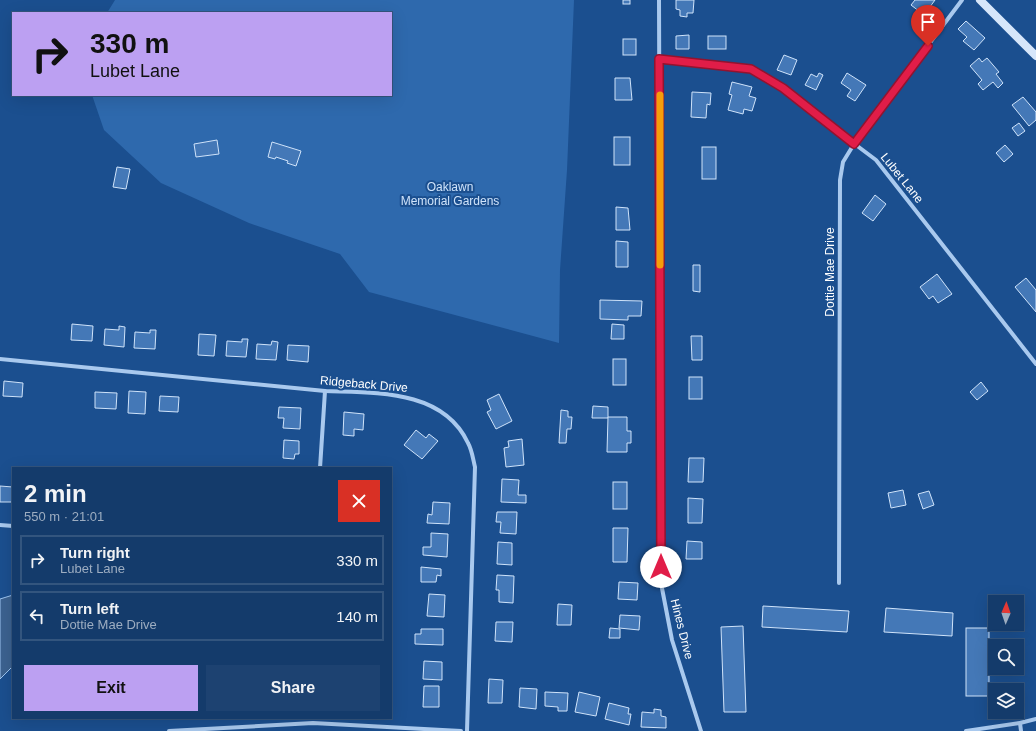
<!DOCTYPE html>
<meta charset="utf-8">
<style>
body{margin:0;font-family:Arial,sans-serif;background:#1d4271;color:#f1f3f6;height:100vh;display:flex;flex-direction:column;font-size:15px;white-space:nowrap}
*{box-sizing:border-box;margin:0}
p{font-size:13px;color:#9dadc1}
.icon{flex:none;width:22px;height:22px;fill:none;stroke:currentColor;stroke-width:2;stroke-linecap:round;stroke-linejoin:round}
.map{position:relative;flex:1;overflow:hidden}
.sheet{position:absolute;left:12px;top:467px;width:380px;height:252px;display:flex;flex-direction:column;background:#143b6b;border-radius:0px;box-shadow:0 4px 16px #0002,0 0 0 1px #33557e}
.sheet>*{flex:none}
.hud{position:absolute;left:12px;top:12px;width:380px;height:84px;border-radius:0px;box-shadow:0 4px 16px #0002,0 0 0 1px #33557e;background:#bca0f2;color:#111;overflow:hidden}
.needle{width:26px;rotate:2deg}
.controls{position:absolute;left:988px;top:595px;display:grid;gap:8px}
.controls a{display:grid;place-items:center;width:36px;height:36px;border-radius:0px;background:#143b6b;box-shadow:0 4px 16px #0002,0 0 0 1px #33557e;font-size:20px}
.pin{position:absolute;display:grid;place-items:center;width:34px;height:34px;color:#fff;margin:-41px -17px;border-radius:50% 50% 50% 0;rotate:-45deg;box-shadow:0 0 4px #0007}
.pin .icon{rotate:45deg}
.me{position:absolute;width:44px;margin:-22px;rotate:0deg;stroke-linejoin:round;filter:drop-shadow(0 0 3px #0008)}
.turn{display:flex;align-items:center;gap:14px;height:84px;padding:0 12px;font-size:18px}
.turn .icon{width:52px;height:52px;stroke-width:2.5}
.turn b{display:block;font-size:28px;line-height:34px}
.round{display:grid;place-items:center;flex:none;width:42px;height:42px;border-radius:0px;background:#1d4271}
.overview{display:flex;align-items:center;justify-content:space-between;height:68px;padding:0 12px}
h1{font-size:24px;font-weight:700;line-height:30px}
.cta{display:flex;gap:8px;margin-top:auto;padding:8px 12px}
.cta a{flex:1;height:46px;border-radius:0px;background:#bca0f2;color:#111;font-size:16px;font-weight:700;line-height:46px;text-align:center}
.cta a+a{background:#1d4271;color:#f1f3f6}
ul{padding:0;list-style:none}
li{display:flex;align-items:center;gap:12px;height:50px;margin:0 8px 6px;padding:0 4px;border:2px solid #33557e;border-radius:0px}
li div{flex:1}
li b{display:block;font-size:15px}
li em{font-style:normal}
.map>svg:first-child{display:block}
.green{fill:#2e69ad}
.water{fill:#3c6290;stroke:#9cc4f0}
.building{fill:#4478b7;stroke:#cfe3fa}
.lines{fill:none;stroke-linecap:round;stroke-linejoin:round}
.street{stroke:#a9c9ee;stroke-width:4}
.secondary{stroke:#d6e6fa;stroke-width:8}
.route-casing{stroke:#92132f;stroke-width:10}
.route{stroke:#e11d48;stroke-width:7}
.slow{stroke:#f59e0b;stroke-width:7}
.labels{text-anchor:middle;dominant-baseline:central;stroke-width:4;stroke-linejoin:round;paint-order:stroke}
.street-label{font-size:12px;fill:#fff;stroke:#1b4f8f}
.park-label{font-size:12px;fill:#cfe3fa;stroke:#1b4f8f}
</style>
<div class="map">
<svg width="1036" height="731" viewBox="0 0 1036 731">
<rect width="100%" height="100%" fill="#1b4f8f"/>
<path class="green" d="M115,0H574L567,170L560,270L559,343L369,292L340,254L249,223L161,183L104,130L92,95H391V13H107Z"/>
<path class="water" d="M13,595V666L0,679V599Z"/>
<g class="building">
<rect x="623" y="0" width="7" height="4"/>
<path d="M676,0H694L693,13H687V17L680,16V10L676,9Z"/>
<path d="M915,0H935L924,15L911,5Z"/>
<path d="M966,21L985,38L974,50L963,41L967,37L958,29Z"/>
<path d="M689,35V49H676V36Z"/>
<rect x="708" y="36" width="18" height="13"/>
<rect x="623" y="39" width="13" height="16"/>
<path d="M784,55L797,60L791,75L777,70Z"/>
<path d="M979,58L982,62L987,58L999,72L996,74L1003,83L998,88L993,82L983,90L978,84L982,80L970,66Z"/>
<path d="M819,73L823,75L816,90L805,85L811,74L817,77Z"/>
<path d="M847,73L866,85L855,101L847,96L851,90L841,83Z"/>
<path d="M615,78H630L632,100H615Z"/>
<path d="M732,82L752,87L749,96L756,98L752,111L744,109L743,114L728,110L732,95L729,94Z"/>
<path d="M692,92L711,93L710,105L707,104L706,118L691,117Z"/>
<path d="M1023,97L1036,112V120L1029,126L1012,105Z"/>
<path d="M1019,123L1025,131L1018,136L1012,128Z"/>
<rect x="614" y="137" width="16" height="28"/>
<path d="M217,140L219,154L196,157L194,144Z"/>
<path d="M272,142L301,151L296,166L287,163L288,161L276,157L275,159L268,157Z"/>
<path d="M1005,145L1013,154L1004,162L996,153Z"/>
<rect x="702" y="147" width="14" height="32"/>
<path d="M117,167L130,169L126,189L113,187Z"/>
<path d="M875,195L886,204L873,221L862,213Z"/>
<path d="M616,207L628,208L630,230H616Z"/>
<path d="M616,241L628,242V267H616Z"/>
<path d="M693,265H700V292L693,291Z"/>
<path d="M937,274L952,294L938,303L933,296L929,299L920,287Z"/>
<path d="M1026,278L1036,290V312L1015,287Z"/>
<path d="M600,300L642,301L641,316H628V320L600,319Z"/>
<path d="M72,324L93,326L92,341L71,340Z"/>
<path d="M612,324L624,325V339H611Z"/>
<path d="M119,326L125,327L124,347L104,345L105,329L119,330Z"/>
<path d="M150,330H156L155,349L134,348L135,332L150,333Z"/>
<path d="M199,334L216,335L214,356L198,355Z"/>
<path d="M691,336H702V360H692Z"/>
<path d="M242,339H248L246,357L226,356L227,341L242,342Z"/>
<path d="M272,341L278,342L276,360L256,359L257,344L271,345Z"/>
<path d="M288,345L309,346L308,362L287,360Z"/>
<rect x="613" y="359" width="13" height="26"/>
<rect x="689" y="377" width="13" height="22"/>
<path d="M4,381L23,383L22,397L3,396Z"/>
<path d="M981,382L988,391L977,400L970,392Z"/>
<path d="M129,391L146,392L145,414L128,413Z"/>
<path d="M95,392L117,393L116,409L95,408Z"/>
<path d="M499,394L512,421L496,429L487,412L491,410L487,400Z"/>
<path d="M160,396L179,397L178,412L159,411Z"/>
<path d="M593,406L608,407V418H592Z"/>
<path d="M279,407L301,408L300,429L283,428L284,418H278Z"/>
<path d="M561,410L568,411V417H572L571,429H567L566,443H559Z"/>
<path d="M344,412L364,414L363,430L354,429V436L343,435Z"/>
<path d="M608,417H627V431H631V443H627V452H607Z"/>
<path d="M416,430L426,438L429,434L438,441L422,459L404,445Z"/>
<path d="M522,439L524,465L506,467L504,448L509,447L508,441Z"/>
<path d="M284,440L299,441V454H295L294,459L283,458Z"/>
<path d="M689,458H704L703,482H688Z"/>
<path d="M502,479L519,480L518,495H526V503L501,502Z"/>
<rect x="613" y="482" width="14" height="27"/>
<path d="M0,486L13,487V502H0Z"/>
<path d="M903,490L906,505L891,508L888,493Z"/>
<path d="M929,491L934,505L923,509L918,494Z"/>
<path d="M688,498L703,499L702,523H688Z"/>
<path d="M433,502L450,503L449,524L427,523L428,514L432,515Z"/>
<path d="M497,512H517L516,534L500,533L501,522H496Z"/>
<path d="M613,528H628L627,562H613Z"/>
<path d="M431,533L448,534L447,557L423,555V547H431Z"/>
<path d="M687,541L702,542V559H686Z"/>
<path d="M498,542L512,543V565L497,564Z"/>
<path d="M421,567L441,569V576L437,575L436,582H421Z"/>
<path d="M497,575L514,576L513,603L499,602V590H496Z"/>
<path d="M619,582L638,583L637,600L618,599Z"/>
<path d="M429,594L445,595L444,617L427,616Z"/>
<path d="M558,604L572,605L571,625H557Z"/>
<path d="M763,606L849,611L847,632L762,627Z"/>
<path d="M886,608L953,613L952,636L884,632Z"/>
<path d="M620,615L640,616L639,630L619,628Z"/>
<path d="M496,622H513L512,642L495,641Z"/>
<path d="M743,626L746,712H724L721,627Z"/>
<path d="M610,628L620,629V638H609Z"/>
<rect x="966" y="628" width="23" height="68"/>
<path d="M421,629H443V645L415,644V634H421Z"/>
<path d="M424,661L442,662V680L423,679Z"/>
<path d="M489,679L503,680L502,703H488Z"/>
<path d="M424,686H439V707H423Z"/>
<path d="M520,688L537,689L536,709L519,707Z"/>
<path d="M545,692L568,693L567,711H558V707L545,706Z"/>
<path d="M579,692L600,697L596,716L575,712Z"/>
<path d="M609,703L629,708L628,714H631L629,725L605,719Z"/>
<path d="M654,709L661,710V716L666,717V728L641,727L642,712L654,713Z"/>
</g>
<g class="lines">
<g class="street">
<path d="M659,0L661,583L672,640L701,731"/>
<path d="M659,59L742,66L760,73L876,160L1036,364"/>
<path d="M0,359L325,391C375,393 443,389 468,443C472,450 473,459 475,467L467,731"/>
<path d="M320,468L325,391"/>
<path d="M0,525L13,526"/>
<path d="M839,583L840,180L843,162L854,144L962,0"/>
<path d="M1020,723L1021,731"/>
<path d="M169,731L313,723L461,731"/>
<path d="M966,731L1020,723L1036,719"/>
</g>
<path class="secondary" d="M980,0L1036,56"/>
</g>
<g class="lines">
<g class="route-casing">
<path id="route" d="M661,567L659,59L751,69L783,88L854,144L928,46"/>
</g>
<use href="#route" class="route"/>
<path class="slow" d="M660,95V265"/>
</g>
<g class="labels">
<g class="street-label">
<text transform="translate(902 178) rotate(51)">Lubet Lane</text>
<text transform="translate(830 272) rotate(-90)">Dottie Mae Drive</text>
<text transform="translate(364 384) rotate(5)">Ridgeback Drive</text>
<text transform="translate(682 629) rotate(76)">Hines Drive</text>
</g>
<g class="park-label">
<text x="450" y="187">Oaklawn<tspan x="450" dy="14">Memorial Gardens</tspan></text>
</g>
</g>
</svg>
<div class="controls">
<a><svg class="needle" viewBox="-14 -14 28 28"><path d="M0-13l5 13h-10z" fill="#e53935"/><path d="M0 13l5-13h-10z" fill="#9dadc1"/></svg></a>
<a><svg class="icon" aria-label="search" viewBox="0 0 24 24"><circle cx="10" cy="10" r="6"/><path d="M15 15l6 6"/></svg></a>
<a><svg class="icon" aria-label="layers" viewBox="0 0 24 24"><path d="M12 4l9 5-9 5-9-5zM3 14l9 5 9-5"/></svg></a>
</div>
<div class="pin" style="left:928px;top:46px;background:#d93025"><svg class="icon" aria-label="arrive" viewBox="0 0 24 24"><path d="M6 21V4h12l-3 4 3 4H6"/></svg></div>
<svg class="me" style="left:661px;top:567px" viewBox="-20 -20 40 40"><circle r="19" fill="#fff"/><path d="M0-13L10 11 0 6-10 11z" fill="#e11d48"/></svg>
<div class="hud">
<div class="turn"><svg class="icon" aria-label="right" viewBox="0 0 24 24"><path d="M7 20v-9h11M14 6l5 5-5 5"/></svg><div><b>330 m</b>Lubet Lane</div></div>
</div>
<section class="sheet">
<div class="overview"><div><h1>2 min</h1><p>550 m · 21:01</p></div><a class="round" style="background:#d93025;color:#fff"><svg class="icon" aria-label="close" viewBox="0 0 24 24"><path d="M6 6l12 12M18 6L6 18"/></svg></a></div>
<ul>
<li><svg class="icon" aria-label="right" viewBox="0 0 24 24"><path d="M7 20v-9h11M14 6l5 5-5 5"/></svg><div><b>Turn right</b><p>Lubet Lane</p></div><em>330 m</em></li>
<li><svg class="icon" aria-label="left" viewBox="0 0 24 24"><path d="M17 20v-9H6M10 6l-5 5 5 5"/></svg><div><b>Turn left</b><p>Dottie Mae Drive</p></div><em>140 m</em></li>
</ul>
<div class="cta"><a>Exit</a><a>Share</a></div>
</section>
</div>
